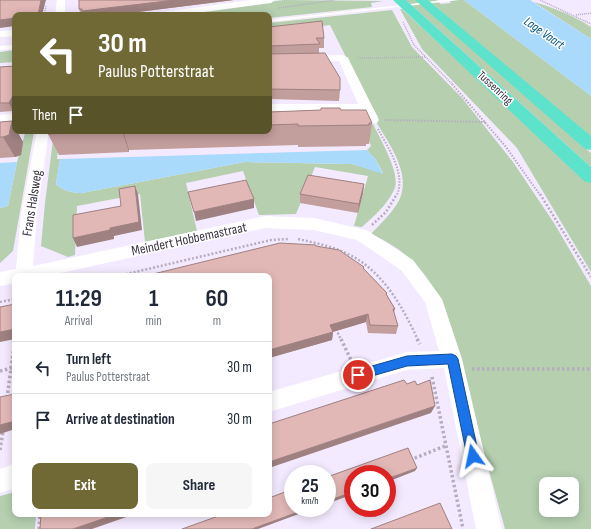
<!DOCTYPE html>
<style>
body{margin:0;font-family:"Sofia Sans Condensed",sans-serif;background:#f6f6f7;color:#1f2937;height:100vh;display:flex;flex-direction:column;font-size:15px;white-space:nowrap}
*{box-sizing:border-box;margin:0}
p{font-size:13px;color:#747a83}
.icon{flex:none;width:22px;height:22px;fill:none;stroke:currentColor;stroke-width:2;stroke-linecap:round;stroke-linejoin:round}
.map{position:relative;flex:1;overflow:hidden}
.sheet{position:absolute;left:12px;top:273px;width:260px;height:244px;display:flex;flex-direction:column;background:#fff;border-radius:8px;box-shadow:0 2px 10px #0003}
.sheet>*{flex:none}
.guide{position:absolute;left:12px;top:12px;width:260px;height:122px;border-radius:8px;box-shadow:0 2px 10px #0003;background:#706835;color:#fff;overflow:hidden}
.tools{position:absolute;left:539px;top:477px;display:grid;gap:8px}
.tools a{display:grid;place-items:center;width:40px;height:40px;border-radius:8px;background:#fff;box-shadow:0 2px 10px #0003;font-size:20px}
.speed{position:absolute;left:284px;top:465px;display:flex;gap:8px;font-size:20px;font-weight:700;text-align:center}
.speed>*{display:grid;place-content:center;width:52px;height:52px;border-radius:50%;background:#fff;box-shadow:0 2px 10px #0003;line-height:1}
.speed small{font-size:10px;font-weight:400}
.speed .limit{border:6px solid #d22;background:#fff;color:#111}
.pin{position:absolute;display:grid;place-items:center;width:34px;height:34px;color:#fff;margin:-17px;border:2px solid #fff;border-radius:50%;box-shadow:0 1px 4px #0007}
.me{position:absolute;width:44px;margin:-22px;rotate:348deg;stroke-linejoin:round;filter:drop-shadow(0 0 3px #0008)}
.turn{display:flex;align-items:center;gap:14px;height:84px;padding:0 20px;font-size:18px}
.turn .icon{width:52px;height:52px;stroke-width:2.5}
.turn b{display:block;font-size:28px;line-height:34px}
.then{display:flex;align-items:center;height:38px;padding:0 20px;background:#0003;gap:8px;font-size:15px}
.eta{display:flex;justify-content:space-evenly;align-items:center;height:68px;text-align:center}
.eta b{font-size:24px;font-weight:700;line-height:28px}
.primary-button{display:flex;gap:8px;margin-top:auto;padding:8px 20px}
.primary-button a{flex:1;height:46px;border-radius:8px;background:#706835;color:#fff;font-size:16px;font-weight:700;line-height:46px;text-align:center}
.primary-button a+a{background:#f6f6f7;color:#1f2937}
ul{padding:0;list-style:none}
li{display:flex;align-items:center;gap:12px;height:52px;padding:0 20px;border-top:1px solid #e0e1e3}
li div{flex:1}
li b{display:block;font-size:15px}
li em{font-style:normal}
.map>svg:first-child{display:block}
.green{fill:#b5cfaf;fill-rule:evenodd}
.water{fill:#a9dafc}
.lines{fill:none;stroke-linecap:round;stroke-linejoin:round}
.path-far3{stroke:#b6adbf;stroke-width:1.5;stroke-dasharray:1 1;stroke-linecap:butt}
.path-far2{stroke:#b6adbf;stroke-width:2;stroke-dasharray:1.5 1.5;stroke-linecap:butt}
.path-far1{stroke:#b6adbf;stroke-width:2.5;stroke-dasharray:2 2;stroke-linecap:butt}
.path{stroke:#b6adbf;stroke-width:3.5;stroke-dasharray:2.5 2.5;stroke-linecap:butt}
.lane{fill:#fff;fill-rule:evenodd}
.street{fill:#fff;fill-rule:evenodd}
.highway{fill:#5de3cc;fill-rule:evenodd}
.wall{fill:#c29e9d}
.shaded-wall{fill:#9e8180}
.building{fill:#e2b8b7;stroke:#9e8180}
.route{fill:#1a73e8;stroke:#114b97}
.labels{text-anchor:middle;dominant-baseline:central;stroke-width:3;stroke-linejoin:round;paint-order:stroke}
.far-street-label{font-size:12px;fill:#3b3542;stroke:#fff}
.far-water-label{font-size:13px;font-style:italic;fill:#07567d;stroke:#fff}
.street-label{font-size:14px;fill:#3b3542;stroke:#fff}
</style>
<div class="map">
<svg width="591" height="529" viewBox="0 0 591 529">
<rect width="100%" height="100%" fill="#f4eaff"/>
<g class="green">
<path d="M284,0L383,1L371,3L372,7L269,18V15H173Z"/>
<path d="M406,0H416L591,153V167Z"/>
<path d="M428,0H436L441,4L451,3L449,0H464L591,96V138Z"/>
<path d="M534,2C554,8 573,15 591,27V39Z"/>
<path d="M400,9H402L591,183V272L517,148L422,49Z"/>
<path d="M392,10L412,47L462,98L513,162L554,223L591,286V529H505L444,306C426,271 407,250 371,234C380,224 390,215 397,204C414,177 390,145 376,122L378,117L350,67L348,57H346L330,25L269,33V23ZM546,484H572V510H546Z"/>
<path d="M15,50V62L0,63V52Z"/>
<path d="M363,123L373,124C380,139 402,175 394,190C387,205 374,216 362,227L354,226L368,176L315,167L296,214L259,215L243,171L186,183L197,231L145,242L140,194L77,206L75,255L68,257L41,246L45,203L54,132H60L57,159H60L56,184C63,191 73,193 82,193L245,162L352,164L383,173L376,160L367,150L371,146Z"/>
<path d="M34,132L13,251L0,263V208L8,206L17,162L25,133Z"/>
<path d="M15,492V514H36L35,529H0V496Z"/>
</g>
<g class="water">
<path d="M464,0H530L591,39V96Z"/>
<path d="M367,150L376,160L383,174L352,164L245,162L82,193C73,193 63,191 56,184L60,159Z"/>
<path d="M17,162L8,206L0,208V163Z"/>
</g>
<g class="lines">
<g class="path-far3">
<path d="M540,0L591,24"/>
<path d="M279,8L335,0"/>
<path d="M44,15L46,6"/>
<path d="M576,15L591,13"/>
<path d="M403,22L414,45L453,85"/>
<path d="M358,58L425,57"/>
</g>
<g class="path-far2">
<path d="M452,84L506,147L540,195"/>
<path d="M385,120L487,122"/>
<path d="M378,129C388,148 406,173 397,195"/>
</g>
<g class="path-far1">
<path d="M540,194L591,277"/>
<path d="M372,225L386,212L397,194"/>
<path d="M298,239C315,243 332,246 348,254C383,271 402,306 418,340"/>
<path d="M118,276L271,240L289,239"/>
<path d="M0,302L15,299"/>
<path d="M336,329L341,340"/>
</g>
<g class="path">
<path d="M341,339L351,360"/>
<path d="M417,339L420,344"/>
<path d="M472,369H591"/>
<path d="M0,371L15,367"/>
<path d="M432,377L463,529"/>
<path d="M7,398L15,339"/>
<path d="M0,450L3,431"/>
<path d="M410,460L445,446"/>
<path d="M39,529L40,514"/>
</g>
<g class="lane">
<path d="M445,0H459L269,22V20Z"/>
<path d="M15,45V49L0,50V46Z"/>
</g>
<g class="street">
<path d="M57,0H65V15H55Z"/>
<path d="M252,0H275L271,3L182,15H158L163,12Z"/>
<path d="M15,30V36L0,37V31Z"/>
<path d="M343,55L348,58L379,120L377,123L347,124L341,120L347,116H365L362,112H269V104H358L339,61L269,63V57Z"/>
<path d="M15,114V122L0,123V115Z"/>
<path d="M37,131H49L37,214L33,266L265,216L314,218L362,229L368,231L413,260L442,299L462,359L502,529H476L444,368L407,370L269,412V392L407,352L439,351L425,302L401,270L357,240L314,230L265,228L47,276H15V283L0,286V272L16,269L21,214Z"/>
<path d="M15,464V488L0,493V469Z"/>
</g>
<g class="highway">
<path d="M393,0H406L591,167V183L584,181Z"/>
<path d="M415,0H428L591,136V150L585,149Z"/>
</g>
</g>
<g class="wall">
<path d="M79,0H234L114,15H81L79,9Z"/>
<path d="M269,27L324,38V48H319V53L340,90L339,101L269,99Z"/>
<path d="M15,66V108L13,111L0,112V67Z"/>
<path d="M321,108L341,110L372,123L369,144H366V146L298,147V145L129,150V152L59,155L48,134L49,131H269V112L321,110Z"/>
<path d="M0,122L15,131H17L23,142L21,155L15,157L0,158Z"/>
<path d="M364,184L363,193L358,213L300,203V194Z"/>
<path d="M316,246L364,267V269L387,293V295L395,309L394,313L398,326L396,334L368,333L366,322L333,332L332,340L269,358V276Z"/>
</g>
<g class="shaded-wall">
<path d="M41,0H46L42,15H38Z"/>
<path d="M175,0H234L114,15H83L82,11Z"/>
<path d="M15,18V26L0,28V20Z"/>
<path d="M15,92V108L13,111L9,103Z"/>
<path d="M12,121L15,127V131H17L23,142L21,155L15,157L3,137Z"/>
<path d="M122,131H123L129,150V152Z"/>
<path d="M364,184L363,193L358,213L359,204Z"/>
<path d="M135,186L138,194L142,230L114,236V239L77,247L73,238L110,228Z"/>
<path d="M254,199V208L196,221L194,212Z"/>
<path d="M368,314L366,322L329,333L330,325Z"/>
<path d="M15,329V339L0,342V332Z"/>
<path d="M333,332L332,340L269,358V350Z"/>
<path d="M435,406L431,413L269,468V462Z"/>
<path d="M15,421V429L0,434V425Z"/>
<path d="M417,468L415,471L387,482V479Z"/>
<path d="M353,492V494L327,504V501Z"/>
<path d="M309,508H315L258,529H252Z"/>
<path d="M117,514H135L92,529H73Z"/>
</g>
<g class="building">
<path d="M0,0H41L38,15H15V18L0,20Z"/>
<path d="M79,0H175L82,11V9H79Z"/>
<path d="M322,21L324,38H316L320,44L269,46V27Z"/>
<path d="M325,53L340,78V90L269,89V54Z"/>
<path d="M15,66V92L9,103H0V67Z"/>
<path d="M321,108H340L341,110H366L372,123H369V125L298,126V124L269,125V112L321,110Z"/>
<path d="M12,121L9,135L3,137H0V122Z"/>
<path d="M49,131H122L48,134Z"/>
<path d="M308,175L364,184L359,204L300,194Z"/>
<path d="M246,180L254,199L194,212L188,192Z"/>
<path d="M135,186L139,222L110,228V230L73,238V215L121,206L119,189Z"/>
<path d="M280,243L316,245V246L339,250L364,267L363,268L387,293L386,294L395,309H393L398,326L370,325L368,314L330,325L333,332L269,350V276H145Z"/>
<path d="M15,304V329L0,332V307Z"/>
<path d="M404,380L407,384L415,381L417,385L430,380L435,406L269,462V424Z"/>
<path d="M15,394V421L0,425V397Z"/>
<path d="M408,448L417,468L387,479V474H353V492L327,501V477Z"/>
<path d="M293,489V508H309L252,529H182L224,514H269V498Z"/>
<path d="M440,503L452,529H371Z"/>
<path d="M41,514H117L73,529H40Z"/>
</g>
<path class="route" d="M452,354L456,356L458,359L479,456L477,461L473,462L468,461L467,456L448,364L407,366L358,380L354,379L352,375L354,372L358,370L407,356Z"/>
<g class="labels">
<g class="far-street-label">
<text transform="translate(495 88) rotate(43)">Tussenring</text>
</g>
<g class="far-water-label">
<text transform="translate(544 33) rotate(35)">Lage Vaart</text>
</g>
<g class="street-label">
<text transform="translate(32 203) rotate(-81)">Frans Halsweg</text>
<text transform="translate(189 239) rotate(-12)">Meindert Hobbemastraat</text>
</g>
</g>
</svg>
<div class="tools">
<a><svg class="icon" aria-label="layers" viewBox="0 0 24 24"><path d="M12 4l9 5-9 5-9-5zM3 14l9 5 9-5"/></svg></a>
</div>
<div class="speed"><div>25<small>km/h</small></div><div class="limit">30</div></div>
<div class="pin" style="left:358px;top:375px;background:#d93025"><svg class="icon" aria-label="arrive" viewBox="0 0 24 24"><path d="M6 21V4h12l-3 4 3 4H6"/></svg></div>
<svg class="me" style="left:473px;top:456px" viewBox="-20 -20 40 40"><path d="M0-17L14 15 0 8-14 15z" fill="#1a73e8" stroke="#fff" stroke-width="4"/></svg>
<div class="guide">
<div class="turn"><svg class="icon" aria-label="left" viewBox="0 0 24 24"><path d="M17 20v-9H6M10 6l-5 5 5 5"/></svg><div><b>30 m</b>Paulus Potterstraat</div></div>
<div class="then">Then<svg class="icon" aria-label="arrive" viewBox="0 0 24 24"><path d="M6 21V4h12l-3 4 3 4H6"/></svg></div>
</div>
<section class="sheet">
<div class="eta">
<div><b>11:29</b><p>Arrival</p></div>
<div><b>1</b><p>min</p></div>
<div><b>60</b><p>m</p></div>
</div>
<ul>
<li><svg class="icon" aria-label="left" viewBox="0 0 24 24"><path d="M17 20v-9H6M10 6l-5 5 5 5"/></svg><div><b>Turn left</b><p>Paulus Potterstraat</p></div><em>30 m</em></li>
<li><svg class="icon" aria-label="arrive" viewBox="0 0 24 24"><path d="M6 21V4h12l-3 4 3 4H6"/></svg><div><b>Arrive at destination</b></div><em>30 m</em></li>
</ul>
<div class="primary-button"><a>Exit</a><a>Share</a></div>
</section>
</div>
